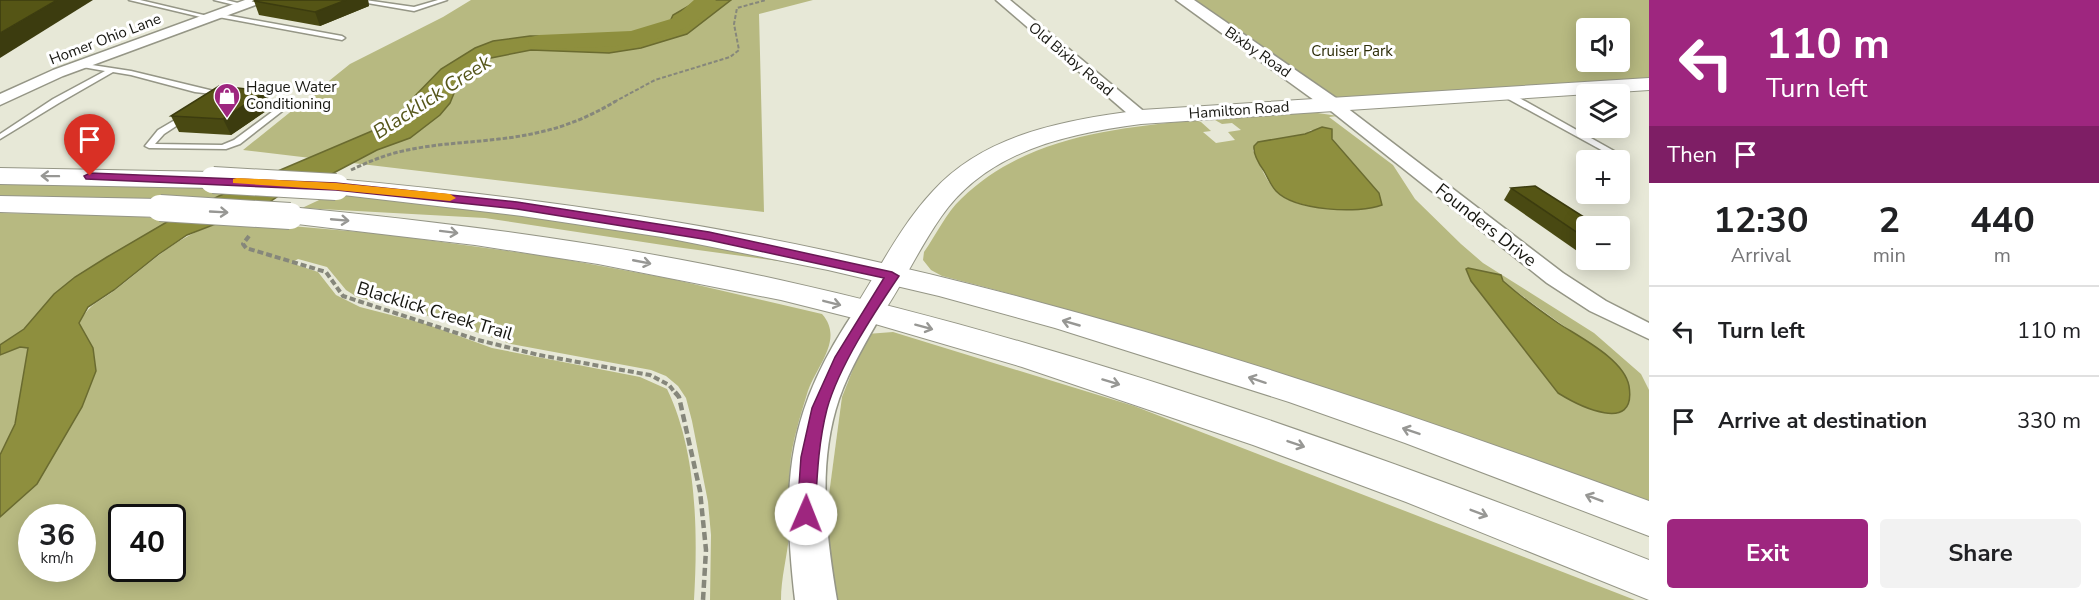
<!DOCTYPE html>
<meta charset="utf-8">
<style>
body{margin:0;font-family:"Nunito Sans",sans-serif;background:#f2f2f2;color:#202124;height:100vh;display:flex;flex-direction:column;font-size:22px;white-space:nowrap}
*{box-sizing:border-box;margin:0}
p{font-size:20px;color:#757577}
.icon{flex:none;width:33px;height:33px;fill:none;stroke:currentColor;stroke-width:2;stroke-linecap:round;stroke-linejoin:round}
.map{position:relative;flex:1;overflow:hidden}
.drawer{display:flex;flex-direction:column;background:#fff;width:450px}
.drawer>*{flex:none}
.top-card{background:#9e267f;color:#fff;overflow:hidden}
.controls{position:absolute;left:1576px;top:18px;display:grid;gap:12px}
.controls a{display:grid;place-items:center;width:54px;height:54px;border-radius:6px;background:#fff;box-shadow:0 3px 15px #0003;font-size:30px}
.speed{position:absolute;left:18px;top:504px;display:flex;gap:12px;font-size:30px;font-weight:700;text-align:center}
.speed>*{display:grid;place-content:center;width:78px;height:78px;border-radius:50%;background:#fff;box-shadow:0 3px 15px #0003;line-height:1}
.speed small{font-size:15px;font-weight:400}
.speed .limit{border:3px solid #111;border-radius:9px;background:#fff;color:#111}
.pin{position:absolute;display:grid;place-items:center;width:51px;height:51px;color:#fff;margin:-62px -26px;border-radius:50% 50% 50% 0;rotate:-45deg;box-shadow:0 0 6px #0007}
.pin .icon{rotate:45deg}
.me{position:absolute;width:66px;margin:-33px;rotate:1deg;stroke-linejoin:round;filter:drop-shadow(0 0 4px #0008)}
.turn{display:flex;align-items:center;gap:21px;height:126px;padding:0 18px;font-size:27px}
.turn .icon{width:78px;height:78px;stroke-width:2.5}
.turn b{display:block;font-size:42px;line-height:51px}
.then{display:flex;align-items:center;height:57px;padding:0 18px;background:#0003;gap:12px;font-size:22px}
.eta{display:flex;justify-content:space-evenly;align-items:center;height:102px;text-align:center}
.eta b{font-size:36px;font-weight:700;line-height:42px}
.primary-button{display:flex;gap:12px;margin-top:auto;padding:12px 18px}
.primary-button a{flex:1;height:69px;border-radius:6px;background:#9e267f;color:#fff;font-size:24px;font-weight:700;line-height:69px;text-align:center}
.primary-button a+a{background:#f2f2f2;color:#202124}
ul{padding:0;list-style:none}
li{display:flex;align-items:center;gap:18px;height:90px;padding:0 18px;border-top:2px solid #e0e0e0}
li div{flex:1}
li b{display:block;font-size:22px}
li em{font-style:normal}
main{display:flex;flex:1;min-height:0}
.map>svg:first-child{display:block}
.green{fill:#b7b981;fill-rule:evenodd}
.water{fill:#8e8f3e;stroke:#6a6b30;stroke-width:1.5}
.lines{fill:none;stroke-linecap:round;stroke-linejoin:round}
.river{fill:#8e8f3e;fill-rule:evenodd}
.service-casing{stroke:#959686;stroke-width:3}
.minor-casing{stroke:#959686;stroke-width:3}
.tertiary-casing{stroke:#959686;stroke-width:3}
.secondary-casing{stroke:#959686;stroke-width:2}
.primary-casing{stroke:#959686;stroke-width:2}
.path-far3{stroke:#86877b;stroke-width:2;stroke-dasharray:4 2;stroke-linecap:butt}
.path-far2{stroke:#86877b;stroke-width:3;stroke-dasharray:4.5 2;stroke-linecap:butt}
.path-far1{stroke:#86877b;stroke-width:4;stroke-dasharray:6 3;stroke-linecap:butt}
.path{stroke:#86877b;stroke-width:4.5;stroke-dasharray:8 4;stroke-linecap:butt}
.service{fill:#fff;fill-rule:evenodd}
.minor{fill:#fff;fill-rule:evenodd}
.tertiary{fill:#fff;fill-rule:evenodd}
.secondary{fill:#fff;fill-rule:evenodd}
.primary{fill:#fff;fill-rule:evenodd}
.primary-bridge-casing{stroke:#959686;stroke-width:28;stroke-linecap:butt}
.primary-bridge{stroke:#fff;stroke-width:26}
.wall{fill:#494912}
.shaded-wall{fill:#3c3c0f}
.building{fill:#555515;stroke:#3c3c0f;stroke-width:1.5}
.oneway{stroke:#979794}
.route{fill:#9e267f;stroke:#671953;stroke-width:1.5}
.slow{fill:#f59e0b}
.labels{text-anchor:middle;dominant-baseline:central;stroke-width:6;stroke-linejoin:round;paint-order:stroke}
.far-street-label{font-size:15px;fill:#171711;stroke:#fff}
.far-park-label{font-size:15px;fill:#2d2d08;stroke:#fff}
.far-poi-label{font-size:15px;fill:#171711;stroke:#fff;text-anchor:start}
.street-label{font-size:18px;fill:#171711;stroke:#fff}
.water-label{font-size:20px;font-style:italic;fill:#56571b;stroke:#fff}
</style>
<main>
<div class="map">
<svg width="1649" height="600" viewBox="0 0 1649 600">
<rect width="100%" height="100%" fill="#e7e8d7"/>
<g class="green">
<path d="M471,0H813L759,14L764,212L243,150L350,64L443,17Z"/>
<path d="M1184,0H1649V84L1332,104ZM1587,28H1620V62H1587Z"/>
<path d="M1311,112L1338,116L1329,117L1393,165L1415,199L1461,244L1483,263L1594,333L1641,374L1649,390V503C1417,416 1182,337 942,276L931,270L923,260L924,252C936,235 946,213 961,199C1025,137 1110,129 1195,120L1201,122L1211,131L1203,132L1216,143L1235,140L1228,132L1241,130L1232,123L1222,124L1215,120ZM1311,130H1332V138L1379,193L1380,206C1352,210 1297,213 1276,191C1266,181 1259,163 1253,150L1287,137L1305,134ZM1466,270L1501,275L1503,281L1510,287L1615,363C1626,376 1629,385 1629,402L1590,409L1558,393L1471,281Z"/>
<path d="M94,182L236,188L209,202L0,197V185Z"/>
<path d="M332,194L508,212L677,239L793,263L676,247L485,218L302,208Z"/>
<path d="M0,213L117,215L172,219L75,277L54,294L24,329L0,345Z"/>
<path d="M233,221L383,234L552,257L672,279L822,314C845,340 815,367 807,394C800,417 792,442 790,466C789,489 791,513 789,536C787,557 781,578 781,600H710L711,535L708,502L692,421L686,398L678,386L666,376L651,370L511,344L432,317L357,297L346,290L327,267L298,259L291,263L318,272L336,295L360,307L426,324L492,348L640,377L667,389C697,451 698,533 694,600H0V517L37,484L82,407L96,371L93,348L79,323C92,301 97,304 115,290C153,261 184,228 233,221ZM32,518H82V568H32ZM122,518H172V568H122Z"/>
<path d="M893,332L1134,406L1635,600H829L821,555L842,397L867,334Z"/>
<path d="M20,347L28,348L15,424L0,455V355Z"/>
</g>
<g class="water">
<path d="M699,0H731L687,34L641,48L609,53L531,50L486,59L457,86L450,103L440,115L410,138L377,150L324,178L286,191L265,205L187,235L159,254L114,290L88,307L79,323L93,348L96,371L82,407L37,484L0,517V455L15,424L28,348L20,347L0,355V345L24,329L54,294L75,277L107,257L172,219L219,196L379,128L399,116L410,101L441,69L475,48L493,41L530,36H568L607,42L653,36L667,28L673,15Z"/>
<path d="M1322,127L1332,129V139L1379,193L1382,205C1359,214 1295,211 1276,191C1271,186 1268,178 1264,171C1259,164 1253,155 1254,146L1258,142L1305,134Z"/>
<path d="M1468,268L1501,275L1503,281C1520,296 1539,310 1558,323C1579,337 1624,359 1629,386C1637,435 1579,406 1558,393L1471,281L1466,269Z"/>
</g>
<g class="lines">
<path class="river" d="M694,0H716C679,54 597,46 539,49L531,47L528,42L531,37L539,35L631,31L674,18Z"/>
<g class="service-casing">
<g id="service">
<path d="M129,0H140L212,17L209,19Z"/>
<path d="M214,0H226L246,5L243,7Z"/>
<path d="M350,0H365L414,7L438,0H447L414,11Z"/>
<path d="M215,13L342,36L345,38L342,40L213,16L212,15Z"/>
<path d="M79,63L131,71L222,93L214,98L210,96L212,94L195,92L131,75L113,72L59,103L0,139V134L53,99L105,71L77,66V64Z"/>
<path d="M1501,91H1507L1623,156L1619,158H1616L1501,95Z"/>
<path d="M254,98L286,103L290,105L240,144L226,149L149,148L145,146L158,130L187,113H190V117L164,134L155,144L222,145L234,140L280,106L254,102Z"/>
</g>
</g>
<g class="minor-casing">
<g id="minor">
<path d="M245,0H263L261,3L63,76L0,105V94L53,70Z"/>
<path d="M996,0H1010L1147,114L1149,117L1147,120H1135Z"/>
<path d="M1332,99L1338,101L1563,273L1606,301L1649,323V339L1590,311L1547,283L1326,107L1324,104L1326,101Z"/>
</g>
</g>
<g class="tertiary-casing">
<g id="tertiary">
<path d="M1176,0H1194L1339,100L1342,104L1339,108H1325Z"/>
<path d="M868,303L878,306L883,312C867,340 850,368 839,399C817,464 826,534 837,600H795C781,477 787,410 858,306Z"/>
</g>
</g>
<g class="secondary-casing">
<path id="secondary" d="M1649,78V90L1141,124C1065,134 987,151 941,217C918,250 902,286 879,319L868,322L857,319L852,312C878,272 900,226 933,191C986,133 1067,120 1141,110Z"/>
</g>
<g class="primary-casing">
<g id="primary">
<path d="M0,168L213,172L223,174L227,180L223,186L213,188L0,184Z"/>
<path d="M336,179C501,194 666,216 828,251C1108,311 1380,402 1649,501V536L1405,443L1289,402L1055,328L939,296L828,270L662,237L522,216L326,193L322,187L326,181Z"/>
<path d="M0,196L160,199L170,202L174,208L170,214L160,217L0,212Z"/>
<path d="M290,207C454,223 619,244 780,280C1077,346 1366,450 1649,560V600L1406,502L1253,445L1022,367L865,321L781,300L598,264L475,245L280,222L276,216L280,210Z"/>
</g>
</g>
<path class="path-far3" d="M614,102L655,80L730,57L739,50L734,24L737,8L766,0"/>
<path class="path-far2" d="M351,170C368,162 384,155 403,151C446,141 492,143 536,133C565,127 591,116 616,101"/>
<path class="path-far1" d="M249,236L243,244L246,248L326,272L343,296L478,340L539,355L650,375L669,385L676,394"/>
<path class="path" d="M675,392L679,397L700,491L706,550L703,600"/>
<use href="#service" class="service"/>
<use href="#minor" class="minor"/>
<use href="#tertiary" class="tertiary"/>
<use href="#secondary" class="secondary"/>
<use href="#primary" class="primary"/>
<g class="primary-bridge-casing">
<g id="primary-bridge">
<path d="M213,180L336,187"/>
<path d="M160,208L290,216"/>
</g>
</g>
<use href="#primary-bridge" class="primary-bridge"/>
</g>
<g class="wall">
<path d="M256,0H368L369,6L320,26L259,15L254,1Z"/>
<path d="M266,91L272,107L231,135L179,132L171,116Z"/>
<path d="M1511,188L1587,226V252L1580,253L1504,200Z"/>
</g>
<g class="shaded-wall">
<path d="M57,0H93L0,58V33Z"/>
<path d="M346,0H368L369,6L320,26L315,12Z"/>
<path d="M266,91L272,107L231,135L223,119Z"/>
</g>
<g class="building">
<path d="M0,0H57L0,33Z"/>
<path d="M256,0H346L315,12L254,1Z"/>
<path d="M219,86L266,91L223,119L171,116Z"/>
<path d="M1535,186L1590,221H1594L1603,226H1587V239L1511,188Z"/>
</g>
<defs><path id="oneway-shaft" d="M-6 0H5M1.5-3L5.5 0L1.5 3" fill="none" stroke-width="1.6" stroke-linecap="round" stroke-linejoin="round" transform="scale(1.5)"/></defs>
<g class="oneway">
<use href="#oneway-shaft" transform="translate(50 176) rotate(-179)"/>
<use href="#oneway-shaft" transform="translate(219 212) rotate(3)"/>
<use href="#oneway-shaft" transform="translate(340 220) rotate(5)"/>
<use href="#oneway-shaft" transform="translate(449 232) rotate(7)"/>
<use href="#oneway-shaft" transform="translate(642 262) rotate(11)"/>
<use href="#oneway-shaft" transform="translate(832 303) rotate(14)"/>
<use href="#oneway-shaft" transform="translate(1071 323) rotate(-164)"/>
<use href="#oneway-shaft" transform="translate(924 327) rotate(15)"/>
<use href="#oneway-shaft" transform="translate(1257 380) rotate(-162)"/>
<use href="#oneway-shaft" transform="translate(1111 382) rotate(17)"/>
<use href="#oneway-shaft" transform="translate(1411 431) rotate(-161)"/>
<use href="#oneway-shaft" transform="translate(1296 444) rotate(19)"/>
<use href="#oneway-shaft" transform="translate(1594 498) rotate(-159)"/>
<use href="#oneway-shaft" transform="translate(1479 513) rotate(21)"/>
</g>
<path class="route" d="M90,173L336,183L517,202L709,232L892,272L899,276C874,313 839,366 827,409C818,444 817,479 815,514L813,520L806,522L800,520L797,514L801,457L812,408L835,357L884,278L709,240L517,209L336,190L86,179L84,176Z"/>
<path class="slow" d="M237,178L336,183L450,194L456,198L450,201L336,190L233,183V179Z"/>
<defs>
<g id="shop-pin" transform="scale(1.35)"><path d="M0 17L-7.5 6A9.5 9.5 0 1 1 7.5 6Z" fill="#9e267f" stroke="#fff"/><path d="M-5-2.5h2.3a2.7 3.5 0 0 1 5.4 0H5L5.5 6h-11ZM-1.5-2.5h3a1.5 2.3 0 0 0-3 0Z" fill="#fff"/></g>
</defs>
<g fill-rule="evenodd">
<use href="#shop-pin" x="227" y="96"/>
</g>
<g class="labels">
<g class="far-street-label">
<text transform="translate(105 39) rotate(-21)">Homer Ohio Lane</text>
<text transform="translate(1258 52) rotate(35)">Bixby Road</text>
<text transform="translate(1071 59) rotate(40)">Old Bixby Road</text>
<text transform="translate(1239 110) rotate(-4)">Hamilton Road</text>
</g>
<g class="far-park-label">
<text x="1352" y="51">Cruiser Park</text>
</g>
<g class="far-poi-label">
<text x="246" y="87">Hague Water<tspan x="246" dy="17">Conditioning</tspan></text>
</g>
<g class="street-label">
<text transform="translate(1486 225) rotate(38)">Founders Drive</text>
<text transform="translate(435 311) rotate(17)">Blacklick Creek Trail</text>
</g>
<g class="water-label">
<text transform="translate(432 97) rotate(-33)">Blacklick Creek</text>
</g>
</g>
</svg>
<div class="controls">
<a><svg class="icon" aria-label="sound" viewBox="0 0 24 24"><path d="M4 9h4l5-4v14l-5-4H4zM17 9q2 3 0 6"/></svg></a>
<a><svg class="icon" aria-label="layers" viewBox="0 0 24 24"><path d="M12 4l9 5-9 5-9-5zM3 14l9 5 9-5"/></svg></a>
<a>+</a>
<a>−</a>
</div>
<div class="speed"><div>36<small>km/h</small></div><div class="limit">40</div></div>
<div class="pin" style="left:90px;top:176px;background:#d93025"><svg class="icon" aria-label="arrive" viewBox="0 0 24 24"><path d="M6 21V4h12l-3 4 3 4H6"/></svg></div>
<svg class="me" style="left:806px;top:514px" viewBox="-20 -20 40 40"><circle r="19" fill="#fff"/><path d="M0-13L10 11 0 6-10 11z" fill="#9e267f"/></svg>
</div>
<section class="drawer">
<div class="top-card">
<div class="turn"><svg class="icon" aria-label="left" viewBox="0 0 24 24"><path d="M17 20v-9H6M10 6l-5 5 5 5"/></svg><div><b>110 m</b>Turn left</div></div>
<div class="then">Then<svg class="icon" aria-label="arrive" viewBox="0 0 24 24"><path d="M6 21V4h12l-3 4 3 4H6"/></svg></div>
</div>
<div class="eta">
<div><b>12:30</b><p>Arrival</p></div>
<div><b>2</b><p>min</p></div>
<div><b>440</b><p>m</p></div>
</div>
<ul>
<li><svg class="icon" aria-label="left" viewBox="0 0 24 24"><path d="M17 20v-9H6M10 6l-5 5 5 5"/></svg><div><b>Turn left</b></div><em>110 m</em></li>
<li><svg class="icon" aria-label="arrive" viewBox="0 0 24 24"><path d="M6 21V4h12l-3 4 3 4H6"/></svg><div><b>Arrive at destination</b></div><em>330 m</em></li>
</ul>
<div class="primary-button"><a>Exit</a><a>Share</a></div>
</section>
</main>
